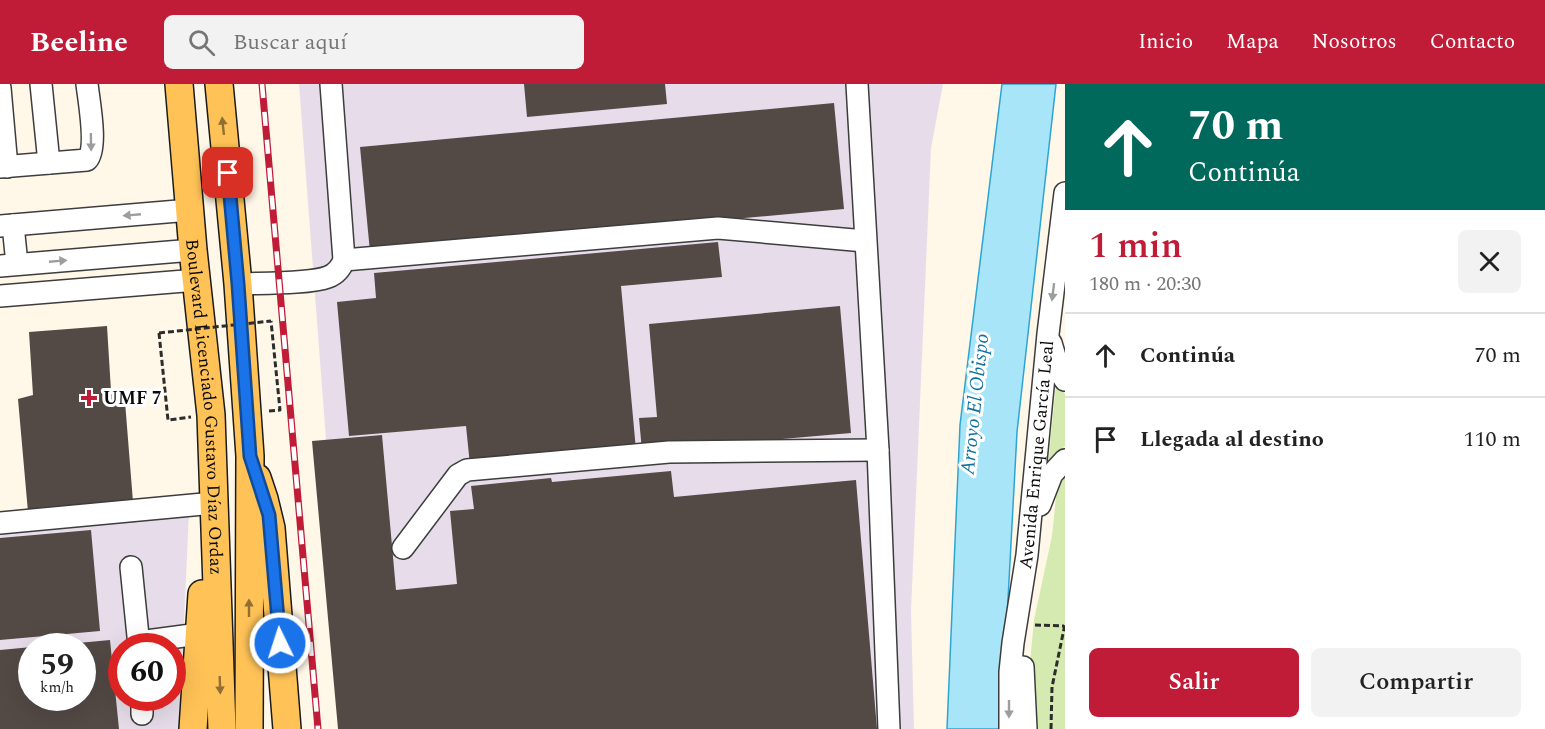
<!DOCTYPE html>
<html lang="es">
<meta charset="utf-8">
<style>
body{margin:0;font-family:Spectral,serif;background:#f2f2f2;color:#222;height:100vh;display:flex;flex-direction:column;font-size:22px;white-space:nowrap}
*{box-sizing:border-box;margin:0}
p{font-size:20px;color:#767676}
.icon{flex:none;width:33px;height:33px;fill:none;stroke:currentColor;stroke-width:2;stroke-linecap:round;stroke-linejoin:round}
.map{position:relative;flex:1;overflow:hidden}
.drawer{display:flex;flex-direction:column;background:#fff;width:480px}
.drawer>*{flex:none}
.banner{background:#00695c;color:#fff;overflow:hidden}
.speed{position:absolute;left:18px;top:549px;display:flex;gap:12px;font-size:30px;font-weight:700;text-align:center}
.speed>*{display:grid;place-content:center;width:78px;height:78px;border-radius:50%;background:#fff;box-shadow:0 6px 24px #0002;line-height:1}
.speed small{font-size:15px;font-weight:400}
.speed .limit{border:9px solid #d22;background:#fff;color:#111}
.pin{position:absolute;display:grid;place-items:center;width:51px;height:51px;color:#fff;margin:-26px;border-radius:12px;box-shadow:0 3px 9px #0006}
.me{position:absolute;width:66px;margin:-33px;rotate:356deg;stroke-linejoin:round;filter:drop-shadow(0 0 4px #0008)}
.turn{display:flex;align-items:center;gap:21px;height:126px;padding:0 24px;font-size:27px}
.turn .icon{width:78px;height:78px;stroke-width:2.5}
.turn b{display:block;font-size:42px;line-height:51px}
.round{display:grid;place-items:center;flex:none;width:63px;height:63px;border-radius:9px;background:#f2f2f2}
.head{display:flex;align-items:center;justify-content:space-between;height:102px;padding:0 24px}
h1{font-size:36px;font-weight:600;line-height:45px;color:#c01c38}
.primary-button{display:flex;gap:12px;margin-top:auto;padding:12px 24px}
.primary-button a{flex:1;height:69px;border-radius:9px;background:#c01c38;color:#fff;font-size:24px;font-weight:600;line-height:69px;text-align:center}
.primary-button a+a{background:#f2f2f2;color:#222}
ul{padding:0;list-style:none}
li{display:flex;align-items:center;gap:18px;height:84px;padding:0 24px;border-top:2px solid #e0e0e0}
li div{flex:1}
li b{display:block;font-size:22px}
li em{font-style:normal}
header{display:flex;align-items:center;gap:36px;box-sizing:border-box;height:84px;padding:0 30px;background:#c01c38;color:#fff}
header strong{font-size:28px}
nav{display:flex;gap:33px;margin-inline-start:auto;font-size:21px}
.search{width:420px;height:54px;background:#f2f2f2;display:flex;align-items:center;gap:15px;box-sizing:border-box;padding:0 21px;border-radius:9px;color:#767676;font-size:22px}
main{display:flex;flex:1;min-height:0}
.map>svg:first-child{display:block}
.industrial{fill:#e7ddea;fill-rule:evenodd}
.green{fill:#d5eab0}
.water{fill:#a9e5f9;stroke:#2ca5d4;stroke-width:1.5}
.building{fill:#534a46}
.lines{fill:none;stroke-linecap:round;stroke-linejoin:round}
.minor-casing{stroke:#3d3d3d;stroke-width:24}
.major-casing{stroke:#1b1b1b;stroke-width:30}
.path{stroke:#2c2c2c;stroke-width:3;stroke-dasharray:6 3;stroke-linecap:butt}
.minor{stroke:#fff;stroke-width:21}
.major{stroke:#ffc257;stroke-width:27}
.rail-casing{stroke:#c01c38;stroke-width:7}
.rail{stroke:#fff;stroke-width:4.5;stroke-dasharray:14;stroke-linecap:butt}
.path-bridge{stroke:#2c2c2c;stroke-width:3;stroke-dasharray:6 3;stroke-linecap:butt}
.oneway{fill:#916f34}
.oneway2{fill:#9d9d9d}
.route-casing{stroke:#114b97;stroke-width:15}
.route{stroke:#1a73e8;stroke-width:10}
.poi-dot{fill:#c01c38;stroke:#fff;stroke-width:2}
.labels{text-anchor:middle;dominant-baseline:central;stroke-width:6;stroke-linejoin:round;paint-order:stroke}
.poi-label{font-size:18px;font-weight:bold;fill:#0a0a0a;stroke:#fff;text-anchor:start}
.street-label{font-size:18px;fill:#0a0a0a;stroke:#fff}
.water-label{font-size:20px;font-style:italic;fill:#0f72a0;stroke:#fff}
</style>
<header>
<strong>Beeline</strong>
<div class="search"><svg class="icon" aria-label="search" viewBox="0 0 24 24"><circle cx="10" cy="10" r="6"/><path d="M15 15l6 6"/></svg>Buscar aquí</div>
<nav><a>Inicio</a><a>Mapa</a><a>Nosotros</a><a>Contacto</a></nav>
</header>
<main>
<div class="map">
<svg width="1065" height="645" viewBox="0 0 1065 645">
<rect width="100%" height="100%" fill="#fff7e7"/>
<g class="industrial">
<path d="M299,0H943L931,64L911,527L914,645H348Z"/>
<path d="M189,428L179,645H0V445ZM32,562H82V614H32ZM122,562H172V614H122Z"/>
</g>
<g class="green">
<path d="M1056,299L1065,310V362L1057,369L1048,383Z"/>
<path d="M1065,381V645H1032L1030,579L1034,536L1052,452L1058,394Z"/>
</g>
<path class="water" d="M1002,0H1056L1017,348L1001,645H947L960,341Z"/>
<g class="building">
<path d="M524,0H665L667,20L527,33Z"/>
<path d="M834,19L844,125L370,168L360,63Z"/>
<path d="M718,158L722,193L621,202L636,366L470,381L466,342L349,352L337,218L376,214L374,189Z"/>
<path d="M840,222L851,349L642,367L639,334L657,333L649,240Z"/>
<path d="M107,242L111,307L124,305L133,418L28,428L18,315L33,311L29,248Z"/>
<path d="M382,351L396,506L457,500L450,427L474,425L471,402L551,394L552,398L671,387L674,413L856,396L877,645H338L312,357Z"/>
<path d="M91,446L100,547L0,556V454Z"/>
<path d="M110,556L119,645H0V566L32,563V614H82V562H57V561Z"/>
</g>
<g class="lines">
<g class="minor-casing">
<g id="minor">
<path d="M41,0L49,79"/>
<path d="M857,0L878,366L889,645"/>
<path d="M0,4L7,83"/>
<path d="M0,83L87,76C98,64 89,18 87,0"/>
<path d="M13,141L17,180"/>
<path d="M0,142L190,126"/>
<path d="M344,176L718,144L865,157"/>
<path d="M0,182L193,166"/>
<path d="M238,200C260,199 310,200 328,193C336,190 341,184 344,176L331,0"/>
<path d="M0,212L197,196"/>
<path d="M1051,259L1059,286L1065,296"/>
<path d="M1040,421L1052,390L1065,376"/>
<path d="M0,439L214,419"/>
<path d="M403,464L458,391L467,386L669,368L878,366"/>
<path d="M131,483L139,562"/>
<path d="M139,558L199,550"/>
<path d="M1023,583L1026,645"/>
<path d="M142,614V630"/>
<path id="s1" d="M1010,645V588L1013,559L1027,471L1048,250L1065,109"/>
</g>
</g>
<g class="major-casing">
<g id="major">
<path id="s2" d="M179,0L193,166L211,331L222,645"/>
<path d="M219,0L238,200L250,372L249,645"/>
<path d="M257,394L264,415L271,444L287,645"/>
<path d="M193,645L202,510"/>
</g>
</g>
<g class="path">
<path d="M159,249L168,336L191,333"/>
<path d="M269,327L280,326L271,237"/>
<path d="M1035,541L1064,542"/>
<path d="M1051,645L1052,603L1065,540"/>
</g>
<use href="#minor" class="minor"/>
<use href="#major" class="major"/>
<g class="rail-casing">
<path id="rail" d="M262,0L318,645"/>
</g>
<use href="#rail" class="rail"/>
<path class="path-bridge" d="M159,249L271,237"/>
</g>
<defs><path id="oneway-solid" d="M-6-.8H1V-3.2L6.5 0L1 3.2V.8H-6Z" transform="scale(1.5)"/></defs>
<g class="oneway">
<use href="#oneway-solid" transform="translate(223 42) rotate(-96)"/>
<use href="#oneway-solid" transform="translate(249 524) rotate(-90)"/>
<use href="#oneway-solid" transform="translate(220 601) rotate(88)"/>
</g>
<g class="oneway2">
<use href="#oneway-solid" transform="translate(91 58) rotate(89)"/>
<use href="#oneway-solid" transform="translate(132 131) rotate(175)"/>
<use href="#oneway-solid" transform="translate(58 177) rotate(-5)"/>
<use href="#oneway-solid" transform="translate(1053 208) rotate(97)"/>
<use href="#oneway-solid" transform="translate(1009 625) rotate(90)"/>
</g>
<g class="lines">
<g class="route-casing">
<path id="route" d="M228,89L238,200L250,372L269,431L280,559"/>
</g>
<use href="#route" class="route"/>
</g>
<path class="poi-dot" d="M86 305h6v6h6v6h-6v6h-6v-6h-6v-6h6z"/>
<g class="labels">
<g class="poi-label">
<text x="103" y="314">UMF 7</text>
</g>
<g class="street-label">
<text stroke="none"><textPath href="#s2" startOffset="324">Boulevard Licenciado Gustavo Díaz Ordaz</textPath></text>
<text stroke="none"><textPath href="#s1" startOffset="276">Avenida Enrique García Leal</textPath></text>
</g>
<g class="water-label">
<text transform="translate(975 320) rotate(-84)">Arroyo El Obispo</text>
</g>
</g>
</svg>
<div class="speed"><div>59<small>km/h</small></div><div class="limit">60</div></div>
<div class="pin" style="left:228px;top:89px;background:#d93025"><svg class="icon" aria-label="arrive" viewBox="0 0 24 24"><path d="M6 21V4h12l-3 4 3 4H6"/></svg></div>
<svg class="me" style="left:280px;top:559px" viewBox="-20 -20 40 40"><circle r="17" fill="#1a73e8" stroke="#fff" stroke-width="3"/><path d="M0-11L8 9 0 5-8 9z" fill="#fff"/></svg>
</div>
<section class="drawer">
<div class="banner">
<div class="turn"><svg class="icon" aria-label="ahead" viewBox="0 0 24 24"><path d="M12 20V5M6 11l6-6 6 6"/></svg><div><b>70 m</b>Continúa</div></div>
</div>
<div class="head"><div><h1>1 min</h1><p>180 m · 20:30</p></div><a class="round"><svg class="icon" aria-label="close" viewBox="0 0 24 24"><path d="M6 6l12 12M18 6L6 18"/></svg></a></div>
<ul>
<li><svg class="icon" aria-label="ahead" viewBox="0 0 24 24"><path d="M12 20V5M6 11l6-6 6 6"/></svg><div><b>Continúa</b></div><em>70 m</em></li>
<li><svg class="icon" aria-label="arrive" viewBox="0 0 24 24"><path d="M6 21V4h12l-3 4 3 4H6"/></svg><div><b>Llegada al destino</b></div><em>110 m</em></li>
</ul>
<div class="primary-button"><a>Salir</a><a>Compartir</a></div>
</section>
</main>
